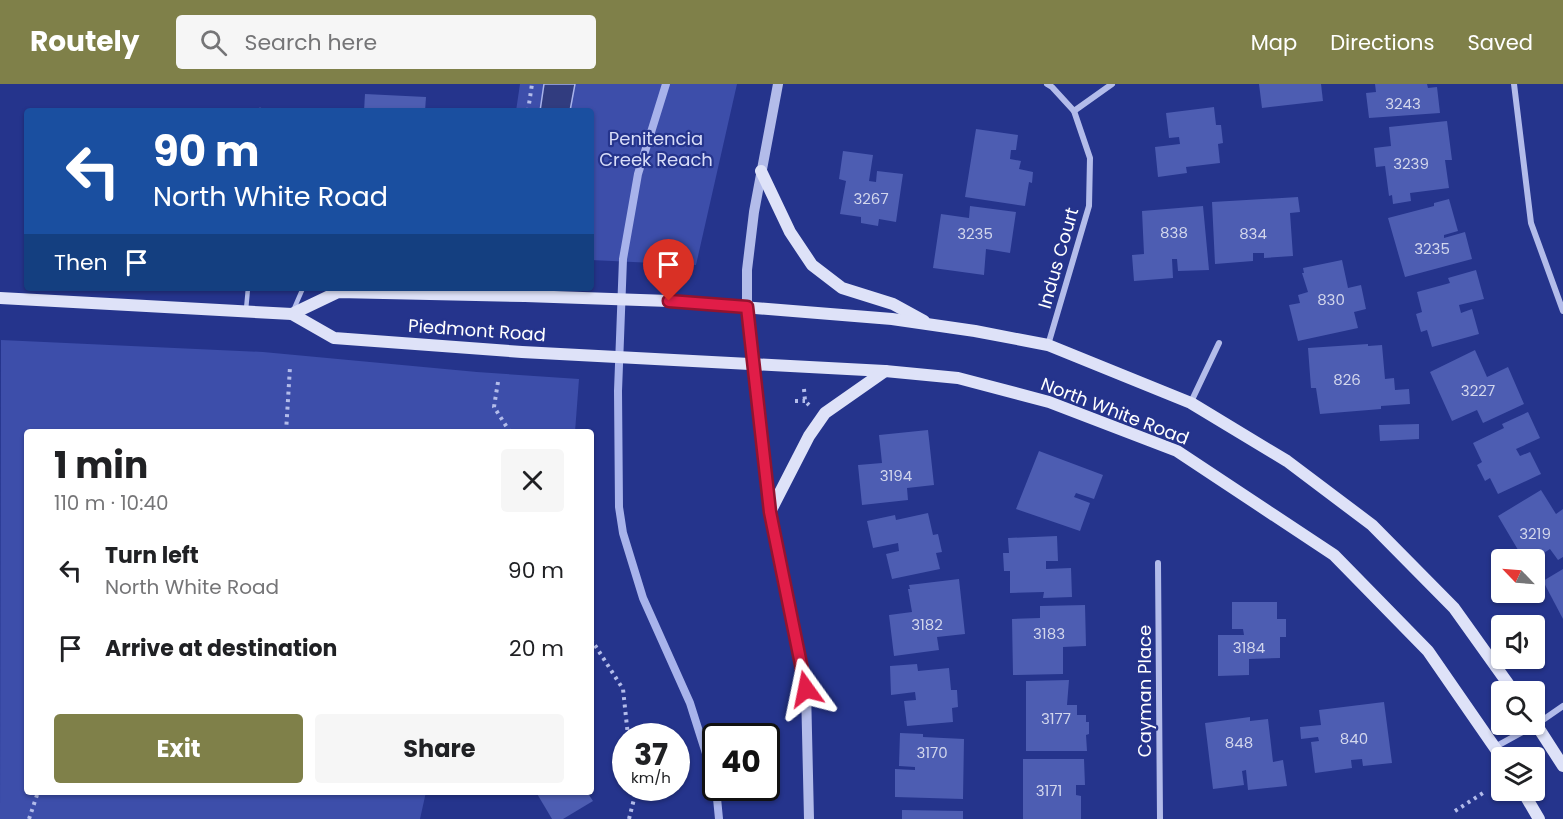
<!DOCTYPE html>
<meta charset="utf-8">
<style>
body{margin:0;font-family:Poppins,sans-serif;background:#f6f6f6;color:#202124;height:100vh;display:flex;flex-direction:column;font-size:22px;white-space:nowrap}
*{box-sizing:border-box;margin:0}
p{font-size:20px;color:#757577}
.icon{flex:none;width:33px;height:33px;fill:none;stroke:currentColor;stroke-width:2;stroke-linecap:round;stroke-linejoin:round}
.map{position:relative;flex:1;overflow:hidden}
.panel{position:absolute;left:24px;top:345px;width:570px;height:366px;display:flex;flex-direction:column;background:#fff;border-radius:6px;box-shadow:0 2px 4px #0004}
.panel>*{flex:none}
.guide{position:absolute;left:24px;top:24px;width:570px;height:183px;border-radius:6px;box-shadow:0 2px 4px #0004;background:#1a4fa0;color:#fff;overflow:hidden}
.needle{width:39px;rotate:295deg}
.tools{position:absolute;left:1491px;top:465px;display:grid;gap:12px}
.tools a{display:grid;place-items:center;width:54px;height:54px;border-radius:6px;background:#fff;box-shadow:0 2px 4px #0004;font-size:30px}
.speed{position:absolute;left:612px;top:639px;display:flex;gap:12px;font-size:30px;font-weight:700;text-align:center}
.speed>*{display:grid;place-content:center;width:78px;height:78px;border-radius:50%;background:#fff;box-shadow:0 2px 4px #0004;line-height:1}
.speed small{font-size:15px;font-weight:400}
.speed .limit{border:3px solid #111;border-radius:9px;background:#fff;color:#111}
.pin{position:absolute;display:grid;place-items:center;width:51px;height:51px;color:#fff;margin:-62px -26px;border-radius:50% 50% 50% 0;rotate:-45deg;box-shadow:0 0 6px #0007}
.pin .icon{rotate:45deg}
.me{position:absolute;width:66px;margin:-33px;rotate:348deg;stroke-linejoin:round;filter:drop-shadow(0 0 4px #0008)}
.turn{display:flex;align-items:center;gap:21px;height:126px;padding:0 30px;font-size:27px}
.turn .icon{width:78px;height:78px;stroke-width:2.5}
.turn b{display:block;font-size:42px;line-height:51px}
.then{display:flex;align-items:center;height:57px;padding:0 30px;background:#0003;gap:12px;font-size:22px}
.round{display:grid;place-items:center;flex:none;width:63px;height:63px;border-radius:6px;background:#f6f6f6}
.headline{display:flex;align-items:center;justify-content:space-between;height:102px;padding:0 30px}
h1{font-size:36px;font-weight:700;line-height:45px}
.button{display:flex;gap:12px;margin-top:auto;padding:12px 30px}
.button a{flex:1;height:69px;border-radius:6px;background:#7f8049;color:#fff;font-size:24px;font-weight:700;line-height:69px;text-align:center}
.button a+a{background:#f6f6f6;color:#202124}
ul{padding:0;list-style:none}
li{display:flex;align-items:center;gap:18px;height:78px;padding:0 30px}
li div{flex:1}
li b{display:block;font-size:22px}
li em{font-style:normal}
header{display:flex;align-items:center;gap:36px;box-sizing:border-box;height:84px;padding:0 30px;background:#7f8049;color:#fff}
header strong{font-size:28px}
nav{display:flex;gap:33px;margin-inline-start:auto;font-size:21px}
.search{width:420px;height:54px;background:#f6f6f6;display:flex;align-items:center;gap:15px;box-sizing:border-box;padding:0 21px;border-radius:6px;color:#757577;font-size:22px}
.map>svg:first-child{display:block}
.green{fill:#3d4eaa}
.water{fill:#313c7f;stroke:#a8b3eb;stroke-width:1.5}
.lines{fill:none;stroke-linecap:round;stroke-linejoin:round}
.stream{stroke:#a8b3eb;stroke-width:8}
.building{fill:#4d5db2}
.path{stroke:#b3bcea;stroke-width:4;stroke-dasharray:3 4.5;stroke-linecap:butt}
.service{stroke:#b3bcea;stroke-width:4.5}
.minor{stroke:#b3bcea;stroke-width:6}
.tertiary{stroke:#b3bcea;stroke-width:10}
.secondary{stroke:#dee2f8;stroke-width:12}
.route-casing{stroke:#92132f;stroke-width:15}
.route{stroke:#e11d48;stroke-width:10}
.labels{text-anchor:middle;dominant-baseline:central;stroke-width:4.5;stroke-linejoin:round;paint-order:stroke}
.number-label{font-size:15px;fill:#d2d6ec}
.park-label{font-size:18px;fill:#d8ddf8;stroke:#25348c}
.street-label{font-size:18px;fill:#fff;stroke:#25348c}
</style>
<header>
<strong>Routely</strong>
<div class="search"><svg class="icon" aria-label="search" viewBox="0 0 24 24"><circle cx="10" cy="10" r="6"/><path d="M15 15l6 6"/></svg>Search here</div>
<nav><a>Map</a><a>Directions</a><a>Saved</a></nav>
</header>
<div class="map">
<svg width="1563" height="735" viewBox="0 0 1563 735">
<rect width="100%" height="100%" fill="#25348c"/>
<g class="green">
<path d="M520,0H737L696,181L591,176V27H516Z"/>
<path d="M1,256L263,268L477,288L579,295L575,348H27V708H426L420,735H0Z"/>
</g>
<path class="water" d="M544,0H575L570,27H540Z"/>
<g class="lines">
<g class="stream">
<path d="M666,0L638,90L623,175L618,307L619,423L623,449L643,514L690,619L716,701"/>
<path d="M716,704L719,735"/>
</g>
</g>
<g class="building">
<path d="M1259,0H1321L1323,17L1262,24Z"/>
<path d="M1375,0H1427L1428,4L1437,3L1440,29L1369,34L1366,9L1376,8Z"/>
<path d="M365,10L426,13L425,27H364Z"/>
<path d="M1214,23L1216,41H1221L1223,59L1218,60L1220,79L1186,83L1187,89L1158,93L1155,63L1180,60L1179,53L1169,54L1166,29Z"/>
<path d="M1447,37L1452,76H1445L1449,104L1410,109L1411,117L1393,120L1392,111L1389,112L1385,82L1376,83L1374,64L1391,62L1389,43Z"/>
<path d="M976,45L1018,51L1016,66H1011L1010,75L1021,77L1019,85L1033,88L1032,99L1029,98L1025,122L965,113Z"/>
<path d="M843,67L873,71L869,97L876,98L877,87L903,90L896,138L879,135L878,142L861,139V133L840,130L846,97L839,95Z"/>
<path d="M1298,113L1300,128L1290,129L1293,172L1264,174V169H1253V177L1215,180L1212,118Z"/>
<path d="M1449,115L1458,147L1444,151V154L1465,148L1472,175L1405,193L1388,134L1434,122V119Z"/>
<path d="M970,122L1016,128L1010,169L986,165L984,191L933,184L941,130L969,134Z"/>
<path d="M1203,122L1209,186L1178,187L1177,175H1172L1173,194L1134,197L1132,171L1144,170L1142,127Z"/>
<path d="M1342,176L1348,204L1361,201L1366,225L1354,228L1358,244L1298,257L1289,221L1300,219L1298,211L1308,208L1302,189H1304L1303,184Z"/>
<path d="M1476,186L1484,215L1459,221L1461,229L1472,225L1479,250L1432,263L1427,246L1421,248L1416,230L1422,228L1417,208L1450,199L1448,194Z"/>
<path d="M1368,260V262L1382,261L1385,295L1394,294L1395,306L1409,305L1410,320L1381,322V325L1320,330L1316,304H1311L1308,264Z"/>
<path d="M1475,266L1487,293L1508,283L1524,320L1483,339L1477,326L1452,337L1430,288Z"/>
<path d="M1528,328L1540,354L1516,365L1520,372L1530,368L1541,390L1498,410L1490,394L1485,397L1477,381L1482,378L1473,359L1504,344L1502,340Z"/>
<path d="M1419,340V355L1380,357L1379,341Z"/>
<path d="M928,346L934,401L907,404L908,416L862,421L858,381L882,379L879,351Z"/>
<path d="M1039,367L1103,391L1094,415L1076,409L1074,413L1090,419L1080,447L1016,425Z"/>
<path d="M1541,406L1556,430L1563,425V473L1558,476L1550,465L1533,476H1524L1498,432Z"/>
<path d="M928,429L933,451L938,450L942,468L936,469L940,485L892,495L886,470L899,467L898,459L873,464L867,437L895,431L896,436Z"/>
<path d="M1057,452L1058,477H1046V485L1071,484L1072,513L1043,514L1044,508L1010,509V487H1004L1003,469H1009L1008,454Z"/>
<path d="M1563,485V535L1543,497Z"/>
<path d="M959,495L965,550L937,553L939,566L894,572L889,531L912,528L908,505H910L909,501Z"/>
<path d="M1232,518H1277V535H1286V553H1280V574L1249,575V591L1218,592V551H1244L1243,545H1232Z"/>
<path d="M1085,521L1086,562L1063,563V590L1013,591L1012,535L1040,534V522Z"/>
<path d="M917,580L918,587L949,584L951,606H957L958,623L952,624L953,638L907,642L904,617L916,616L915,608L891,611L890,582Z"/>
<path d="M1069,596L1067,621H1077V631H1086V638H1089V650L1086,651L1087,667H1026V597Z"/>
<path d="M1384,618L1392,679L1363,682L1362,675L1351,676L1352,684L1315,689L1311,658L1319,657L1318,653L1301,655L1300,643L1321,641L1319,626Z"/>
<path d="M1250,633V637L1268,635L1273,678L1283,676L1287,702L1248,706L1246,686L1242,687L1244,701L1213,705L1205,639Z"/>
<path d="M900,649L923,650V653L964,655L963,715L895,713V685L915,686V683L899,682Z"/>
<path d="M1023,675H1084L1085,701H1076V711L1081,712V735H1023Z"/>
<path d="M536,708H587L593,717L563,735H552Z"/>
<path d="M902,726L963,727V735H902Z"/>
</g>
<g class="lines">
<g class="path">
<path d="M528,27L532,0"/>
<path d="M498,298L494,323L510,348"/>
<path d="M804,305L805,317L809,321"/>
<path d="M795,317H805"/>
<path d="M286,348L290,283"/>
<path d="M591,555L623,605L628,652"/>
<path d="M1455,727L1483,709"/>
<path d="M29,735L38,708"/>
<path d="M629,735L635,711V704"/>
</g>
<g class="service">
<path d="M260,27V26"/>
<path d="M246,226L248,204"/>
<path d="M293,227L303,204"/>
</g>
<g class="minor">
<path d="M1047,0L1052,3L1074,27L1090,74L1089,122L1048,261"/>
<path d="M1514,0L1531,139L1563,227"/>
<path d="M1074,27L1112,0"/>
<path d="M1191,318L1219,259"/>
<path d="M1158,479L1160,735"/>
<path d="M1495,663L1537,640L1563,622"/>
</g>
<path class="tertiary" d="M778,0L754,128L747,186V223L770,428L806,605L809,735"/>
<g class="secondary">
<path d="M761,87L790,148L812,181L842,204L893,220L924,237"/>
<path d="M0,214L292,230L334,254L522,268L885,287L958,294L1049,318L1177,367L1334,471L1428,567L1502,674"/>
<path d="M292,230L338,208L525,212L669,217L892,235L975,247L1048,261L1191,319L1287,377L1372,441L1454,524L1514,608"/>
<path d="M770,428L809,352L825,329L885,287"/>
<path d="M1534,637L1563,682"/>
<path d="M1522,706L1539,735"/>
</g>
</g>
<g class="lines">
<g class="route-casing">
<path id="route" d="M669,217L747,223L770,428L806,605"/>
</g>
<use href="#route" class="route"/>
</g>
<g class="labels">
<g class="number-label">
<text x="1403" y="19">3243</text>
<text x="1411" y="79">3239</text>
<text x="871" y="114">3267</text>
<text x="1174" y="148">838</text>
<text x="975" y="149">3235</text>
<text x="1253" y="149">834</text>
<text x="1432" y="164">3235</text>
<text x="1331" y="215">830</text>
<text x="1347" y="295">826</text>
<text x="1478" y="306">3227</text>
<text x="896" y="391">3194</text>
<text x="1535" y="449">3219</text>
<text x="927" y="540">3182</text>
<text x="1049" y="549">3183</text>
<text x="1249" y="563">3184</text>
<text x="1056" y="634">3177</text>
<text x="1354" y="654">840</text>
<text x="1239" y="658">848</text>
<text x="932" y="668">3170</text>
<text x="1049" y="706">3171</text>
</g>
<g class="park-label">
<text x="656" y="54">Penitencia<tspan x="656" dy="21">Creek Reach</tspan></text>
</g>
<g class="street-label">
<text transform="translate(1058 174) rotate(-74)">Indus Court</text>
<text transform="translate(477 246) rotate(4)">Piedmont Road</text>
<text transform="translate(1115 327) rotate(21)">North White Road</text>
<text transform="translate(1144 607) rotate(-90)">Cayman Place</text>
</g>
</g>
</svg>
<div class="tools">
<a><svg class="needle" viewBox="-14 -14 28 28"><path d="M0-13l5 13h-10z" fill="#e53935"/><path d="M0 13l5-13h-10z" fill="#757577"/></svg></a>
<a><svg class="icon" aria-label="sound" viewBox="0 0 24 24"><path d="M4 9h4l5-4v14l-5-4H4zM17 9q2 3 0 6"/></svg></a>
<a><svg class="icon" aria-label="search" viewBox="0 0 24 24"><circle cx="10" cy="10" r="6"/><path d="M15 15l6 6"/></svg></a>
<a><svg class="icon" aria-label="layers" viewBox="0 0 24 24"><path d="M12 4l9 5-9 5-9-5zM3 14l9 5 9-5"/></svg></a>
</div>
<div class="speed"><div>37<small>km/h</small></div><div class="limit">40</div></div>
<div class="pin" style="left:669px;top:217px;background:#d93025"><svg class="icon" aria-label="arrive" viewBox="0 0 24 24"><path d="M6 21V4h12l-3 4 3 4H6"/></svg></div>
<svg class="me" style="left:806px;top:605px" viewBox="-20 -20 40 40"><path d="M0-17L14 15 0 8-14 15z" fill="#e11d48" stroke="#fff" stroke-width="4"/></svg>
<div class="guide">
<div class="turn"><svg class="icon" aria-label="left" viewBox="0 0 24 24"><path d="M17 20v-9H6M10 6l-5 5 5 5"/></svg><div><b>90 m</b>North White Road</div></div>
<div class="then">Then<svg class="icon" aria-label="arrive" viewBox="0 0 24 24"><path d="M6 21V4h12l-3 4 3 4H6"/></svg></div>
</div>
<section class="panel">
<div class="headline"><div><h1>1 min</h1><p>110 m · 10:40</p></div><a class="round"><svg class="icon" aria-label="close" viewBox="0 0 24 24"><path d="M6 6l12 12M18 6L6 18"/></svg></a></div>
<ul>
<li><svg class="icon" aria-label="left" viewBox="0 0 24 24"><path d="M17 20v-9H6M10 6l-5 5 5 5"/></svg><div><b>Turn left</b><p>North White Road</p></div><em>90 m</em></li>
<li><svg class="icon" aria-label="arrive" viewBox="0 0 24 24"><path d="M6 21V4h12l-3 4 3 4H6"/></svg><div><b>Arrive at destination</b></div><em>20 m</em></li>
</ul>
<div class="button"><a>Exit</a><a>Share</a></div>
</section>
</div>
